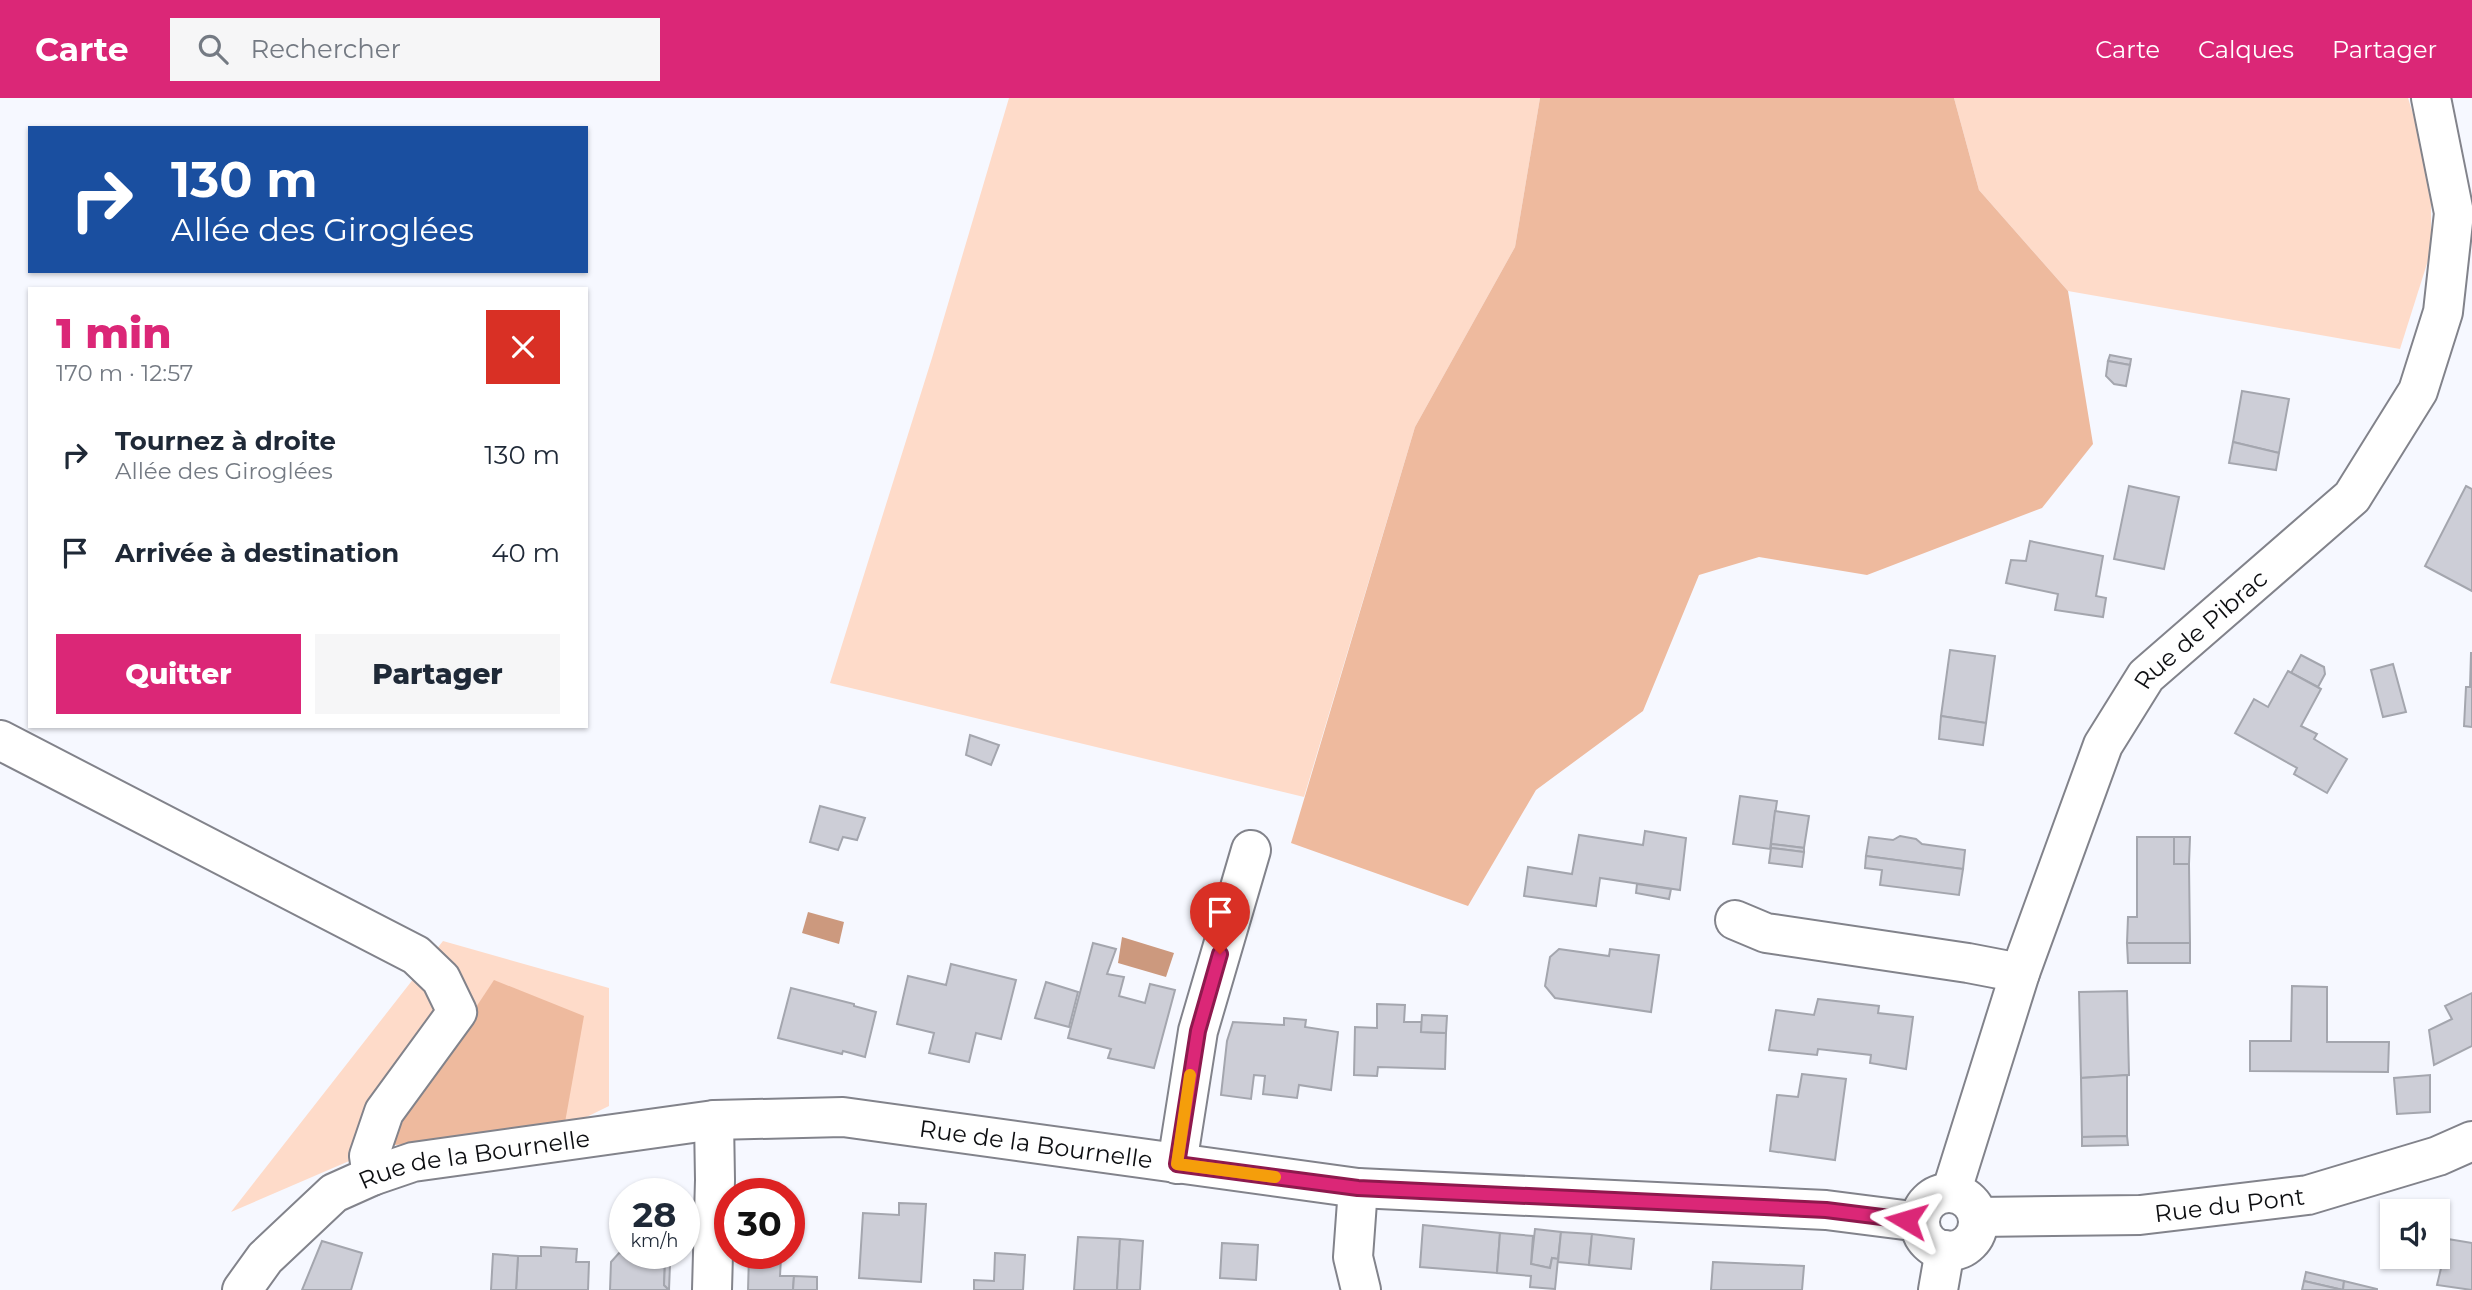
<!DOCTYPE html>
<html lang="fr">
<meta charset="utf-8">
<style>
body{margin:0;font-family:Montserrat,sans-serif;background:#f6f6f7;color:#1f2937;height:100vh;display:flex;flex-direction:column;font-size:26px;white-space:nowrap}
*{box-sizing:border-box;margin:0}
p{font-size:23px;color:#747a83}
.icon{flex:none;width:38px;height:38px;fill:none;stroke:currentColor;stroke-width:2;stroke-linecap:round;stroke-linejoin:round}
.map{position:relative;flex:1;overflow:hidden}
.panel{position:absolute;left:28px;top:189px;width:560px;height:441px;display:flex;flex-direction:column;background:#fff;border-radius:0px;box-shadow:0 2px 5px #0004}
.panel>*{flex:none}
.top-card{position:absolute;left:28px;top:28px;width:560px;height:147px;border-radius:0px;box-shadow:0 2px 5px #0004;background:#1a4fa0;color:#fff;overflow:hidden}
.controls{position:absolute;left:2380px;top:1101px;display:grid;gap:14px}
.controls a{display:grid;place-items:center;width:70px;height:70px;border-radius:0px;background:#fff;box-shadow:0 2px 5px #0004;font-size:35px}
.speed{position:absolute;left:609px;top:1080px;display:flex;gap:14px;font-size:35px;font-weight:700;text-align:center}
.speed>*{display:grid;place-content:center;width:91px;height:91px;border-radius:50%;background:#fff;box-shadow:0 2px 5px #0004;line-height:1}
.speed small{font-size:18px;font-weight:400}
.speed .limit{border:10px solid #d22;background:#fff;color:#111}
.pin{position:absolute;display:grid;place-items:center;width:60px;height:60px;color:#fff;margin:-72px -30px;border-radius:50% 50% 50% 0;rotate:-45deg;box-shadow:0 0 7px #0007}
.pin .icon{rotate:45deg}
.me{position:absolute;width:77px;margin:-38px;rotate:277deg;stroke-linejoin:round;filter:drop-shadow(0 0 5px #0008)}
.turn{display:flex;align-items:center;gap:24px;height:147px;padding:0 28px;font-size:32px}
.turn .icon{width:91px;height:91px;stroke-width:2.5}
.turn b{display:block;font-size:49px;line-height:60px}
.round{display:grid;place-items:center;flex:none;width:74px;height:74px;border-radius:0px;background:#f6f6f7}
.headline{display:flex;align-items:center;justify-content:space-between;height:119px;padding:0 28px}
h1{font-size:42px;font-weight:800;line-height:52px;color:#db2777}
.action{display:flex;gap:14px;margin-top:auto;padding:14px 28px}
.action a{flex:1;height:80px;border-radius:0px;background:#db2777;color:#fff;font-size:28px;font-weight:800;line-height:80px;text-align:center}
.action a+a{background:#f6f6f7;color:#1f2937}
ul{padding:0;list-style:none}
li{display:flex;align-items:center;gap:21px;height:98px;padding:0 28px}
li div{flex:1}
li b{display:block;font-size:26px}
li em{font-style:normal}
header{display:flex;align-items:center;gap:42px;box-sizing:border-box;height:98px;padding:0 35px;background:#db2777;color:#fff}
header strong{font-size:33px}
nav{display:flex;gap:38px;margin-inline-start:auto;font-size:24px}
.search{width:490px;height:63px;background:#f6f6f7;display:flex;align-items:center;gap:18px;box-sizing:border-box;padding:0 24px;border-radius:0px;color:#747a83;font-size:26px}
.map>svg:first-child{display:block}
.green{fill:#fedbc9}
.forest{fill:#eeba9e}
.water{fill:#cc997e}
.building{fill:#cdced7;stroke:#a4a6ae;stroke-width:2}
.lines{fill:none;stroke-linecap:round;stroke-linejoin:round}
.minor-casing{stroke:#82838b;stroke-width:42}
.minor{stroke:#fff;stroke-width:38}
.route-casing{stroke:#8e194d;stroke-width:18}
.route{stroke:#db2777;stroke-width:12}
.slow{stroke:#f59e0b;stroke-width:12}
.labels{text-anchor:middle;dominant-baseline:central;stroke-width:6;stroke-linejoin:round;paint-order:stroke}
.street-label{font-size:24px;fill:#0e0f12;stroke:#fff}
</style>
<header>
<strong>Carte</strong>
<div class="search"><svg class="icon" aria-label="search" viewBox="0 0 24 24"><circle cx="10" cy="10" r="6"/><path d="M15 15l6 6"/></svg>Rechercher</div>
<nav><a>Carte</a><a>Calques</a><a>Partager</a></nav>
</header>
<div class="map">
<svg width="2472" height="1192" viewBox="0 0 2472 1192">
<rect width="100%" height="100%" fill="#f6f8ff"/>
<g class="green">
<path d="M1009,0H1540L1515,149L1415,329L1304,699L830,585L932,260Z"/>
<path d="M1954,0H2408L2431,74V153L2400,251L2068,193L1979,92Z"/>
<path d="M443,843L609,890V1008L564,1030L384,1048L231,1114Z"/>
</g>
<g class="forest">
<path d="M1540,0H1954L1979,92L2068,193L2093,346L2042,410L1867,477L1759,459L1699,477L1643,613L1536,692L1468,808L1291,745L1415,329L1515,149Z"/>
<path d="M494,882L584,918L564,1030L384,1048Z"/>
</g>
<g class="water">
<path d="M808,814L844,824L839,846L802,835Z"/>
<path d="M1122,839L1174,855L1166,879L1118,865Z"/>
</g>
<g class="building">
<path d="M2110,257L2131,261L2130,267L2108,263Z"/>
<path d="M2108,263L2130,267L2126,288L2114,286L2106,278Z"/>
<path d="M2242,293L2289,301L2279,355L2233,344Z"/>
<path d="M2233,344L2279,355L2276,372L2229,365Z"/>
<path d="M2129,388L2179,399L2164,471L2114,461Z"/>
<path d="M2466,388L2472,391V493L2425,468Z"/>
<path d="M2030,443L2103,458L2096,498L2106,500L2103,519L2055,512L2058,496L2006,485L2011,462L2026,463Z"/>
<path d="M1950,552L1995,558L1986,625L1941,618Z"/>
<path d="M2471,555H2472V629L2464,628L2466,589H2470Z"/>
<path d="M2301,557L2324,569L2325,576L2318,589L2291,575Z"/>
<path d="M2393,566L2406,614L2383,619L2371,572Z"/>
<path d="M2288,573L2321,591L2301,628L2317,636L2314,641L2347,661L2327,695L2294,676L2297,670L2235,635L2254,601L2268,609Z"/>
<path d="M1941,618L1986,625L1983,647L1939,641Z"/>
<path d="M970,637L999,647L991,667L966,657Z"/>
<path d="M1740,698L1777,703L1770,751L1733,746Z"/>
<path d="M820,708L865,720L857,742L843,739L838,752L810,744Z"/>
<path d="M1775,713L1809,718L1804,750L1771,746Z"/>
<path d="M1645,733L1686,740L1680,792L1600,780L1596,808L1524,798L1528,769L1572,776L1579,737L1643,747Z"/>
<path d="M1900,738L1916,741L1922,746L1965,752L1963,771L1866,758L1869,739L1893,742Z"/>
<path d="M2137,739H2174V766H2189L2190,845H2127L2128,819H2137Z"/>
<path d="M2174,739H2190L2189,766H2174Z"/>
<path d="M1771,746L1804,750V754L1771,750Z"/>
<path d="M1771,750L1804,754L1802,769L1769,765Z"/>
<path d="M1866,758L1963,771L1959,797L1880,787L1882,772L1865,770Z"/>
<path d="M1637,786L1671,791L1669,801L1636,795Z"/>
<path d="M1093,845L1116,851L1107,876L1124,879L1119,898L1145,905L1150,886L1175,892L1154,970L1108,960L1111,951L1068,940Z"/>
<path d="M2127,845H2190V865H2128Z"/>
<path d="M1559,851L1609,858L1610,851L1659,857L1651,914L1555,900L1545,888L1550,859Z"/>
<path d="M951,866L1016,882L1001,941L976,935L969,964L929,955L934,935L897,926L908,878L946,887Z"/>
<path d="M1046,884L1078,894L1069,929L1035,920Z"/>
<path d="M2292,888L2327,889V944H2389L2388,974L2250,973V943H2291Z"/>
<path d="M791,890L854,906V908L876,914L865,959L843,953L842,956L778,940Z"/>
<path d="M2127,893L2129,977L2081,980L2079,894Z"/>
<path d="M2472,895V948L2434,967L2429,932L2452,921L2445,908Z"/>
<path d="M1818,901L1879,908L1878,915L1913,919L1906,971L1870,965L1871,957L1818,951L1817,957L1769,952L1776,912L1814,917Z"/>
<path d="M1377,906L1405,907L1404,924H1422L1421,934L1446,935L1445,971L1378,969L1377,978L1354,977L1355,929L1377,930Z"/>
<path d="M1422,917L1447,918L1446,935L1421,934Z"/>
<path d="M1284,920L1306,922L1305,929L1338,934L1331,992L1299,987L1297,1000L1263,996L1265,978L1254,977L1251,1001L1221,997L1227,943L1233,924L1284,927Z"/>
<path d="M1802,976L1846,981L1835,1062L1770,1053L1777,997L1798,999Z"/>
<path d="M2127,977V1038L2082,1039L2081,980Z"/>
<path d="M2430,977V1014L2397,1016L2394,980Z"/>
<path d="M2127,1038L2128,1047L2082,1048V1039Z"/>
<path d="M899,1105L926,1106L921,1184L859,1180L863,1115L899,1117Z"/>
<path d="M1423,1127L1500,1135L1497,1175L1420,1169Z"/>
<path d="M1535,1131L1561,1134L1558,1161L1552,1160L1550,1170L1531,1166Z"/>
<path d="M1561,1134L1592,1136L1589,1167L1558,1164Z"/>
<path d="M1500,1135L1533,1138L1531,1166L1550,1170L1552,1160L1558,1161L1555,1191L1530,1189L1531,1178L1497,1175Z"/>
<path d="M1592,1136L1634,1141L1631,1171L1589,1167Z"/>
<path d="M1078,1139L1120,1141L1117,1192H1074Z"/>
<path d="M1120,1141L1143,1143L1140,1192H1117Z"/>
<path d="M2448,1141L2472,1145V1192L2437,1187Z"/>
<path d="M2438,1142L2446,1144L2441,1169L2425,1166L2426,1158H2438Z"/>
<path d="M322,1143L362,1155L351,1192H302Z"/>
<path d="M1222,1145L1258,1147L1256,1182L1220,1180Z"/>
<path d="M541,1149L577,1151L576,1164H589L588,1192H516L518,1158H541Z"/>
<path d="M619,1155L657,1157L665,1165L664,1187L669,1192H610L611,1164Z"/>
<path d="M751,1155H778L781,1159L780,1178H794L793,1192H748L749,1157Z"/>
<path d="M995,1155L1025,1157L1023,1192H974V1182L994,1183Z"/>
<path d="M493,1156L518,1158L516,1192H491Z"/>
<path d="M1713,1164L1804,1168L1802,1192H1711Z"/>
<path d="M665,1165L670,1166L669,1192L664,1187Z"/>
<path d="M2306,1174L2344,1183L2343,1192L2304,1183Z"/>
<path d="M794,1178L817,1179V1192H793Z"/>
<path d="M2304,1183L2343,1192L2344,1183L2377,1191V1192H2302Z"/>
</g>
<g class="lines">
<g class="minor-casing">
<g id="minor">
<path d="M0,642L416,857L441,881L457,914L384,1014L369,1058L372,1078"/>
<path d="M1735,822L1766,835L1968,865L2020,875"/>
<path d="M1177,1066L1198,933L1251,752"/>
<path d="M1358,1090L1353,1159L1361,1192"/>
<path id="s1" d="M1951,1095L2020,875L2103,647L2146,578L2352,399L2418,293L2443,214L2454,115L2431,0"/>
<circle cx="1949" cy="1124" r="29"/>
<path id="s2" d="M1978,1119L2140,1117L2308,1097L2438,1058L2472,1043"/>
<path id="s3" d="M242,1192L265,1160L334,1095L372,1078L413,1064L714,1022L843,1019L1358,1090L1826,1112L1920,1124"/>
<path d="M712,1192L715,1082L714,1022"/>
<path d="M1938,1192L1945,1152"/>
</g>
</g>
<use href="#minor" class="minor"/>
</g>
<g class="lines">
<g class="route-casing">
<path id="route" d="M1220,856L1198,933L1177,1066L1358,1090L1826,1112L1906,1122"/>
</g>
<use href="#route" class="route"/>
<path class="slow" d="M1190,977L1177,1066L1275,1079"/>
</g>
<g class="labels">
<g class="street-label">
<text stroke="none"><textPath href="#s1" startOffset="626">Rue de Pibrac</textPath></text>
<text stroke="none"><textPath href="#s3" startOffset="847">Rue de la Bournelle</textPath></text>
<text stroke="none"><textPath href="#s3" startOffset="280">Rue de la Bournelle</textPath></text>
<text stroke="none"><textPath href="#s2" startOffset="252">Rue du Pont</textPath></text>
</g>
</g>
</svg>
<div class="controls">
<a><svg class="icon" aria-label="sound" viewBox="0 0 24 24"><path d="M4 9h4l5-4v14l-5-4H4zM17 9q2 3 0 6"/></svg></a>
</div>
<div class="speed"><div>28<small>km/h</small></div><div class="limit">30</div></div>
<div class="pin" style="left:1220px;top:856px;background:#d93025"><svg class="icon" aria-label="arrive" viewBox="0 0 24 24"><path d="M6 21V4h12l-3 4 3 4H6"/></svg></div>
<svg class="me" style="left:1906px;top:1122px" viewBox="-20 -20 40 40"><path d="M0-17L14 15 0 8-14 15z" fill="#db2777" stroke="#fff" stroke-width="4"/></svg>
<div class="top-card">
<div class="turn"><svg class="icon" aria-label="right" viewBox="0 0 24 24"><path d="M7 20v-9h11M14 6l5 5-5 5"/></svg><div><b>130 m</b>Allée des Giroglées</div></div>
</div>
<section class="panel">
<div class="headline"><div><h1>1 min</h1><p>170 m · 12:57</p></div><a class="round" style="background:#d93025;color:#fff"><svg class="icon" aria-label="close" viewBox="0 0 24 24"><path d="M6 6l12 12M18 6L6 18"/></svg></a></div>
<ul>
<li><svg class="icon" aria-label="right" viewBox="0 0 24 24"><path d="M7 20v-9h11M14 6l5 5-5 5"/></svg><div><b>Tournez à droite</b><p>Allée des Giroglées</p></div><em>130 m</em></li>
<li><svg class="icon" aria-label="arrive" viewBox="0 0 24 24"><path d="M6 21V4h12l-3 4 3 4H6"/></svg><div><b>Arrivée à destination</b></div><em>40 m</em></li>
</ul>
<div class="action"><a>Quitter</a><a>Partager</a></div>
</section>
</div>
